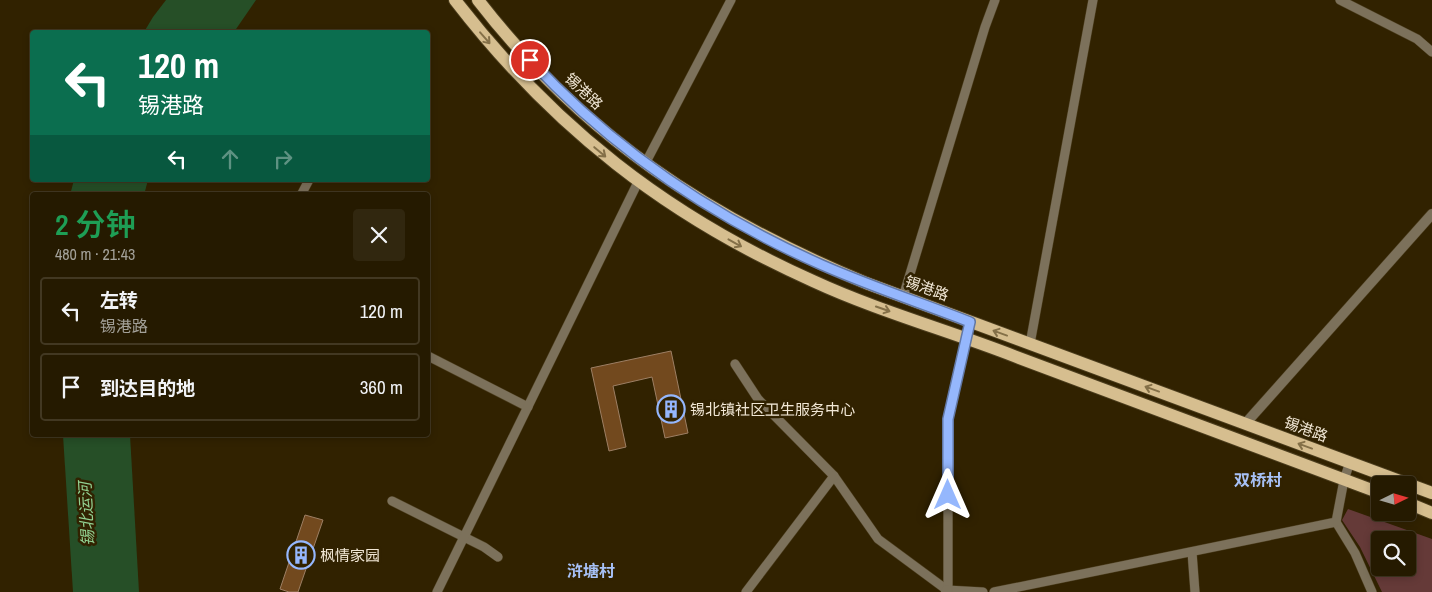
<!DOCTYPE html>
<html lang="zh">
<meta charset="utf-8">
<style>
body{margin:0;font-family:"Archivo Narrow","Noto Sans SC",sans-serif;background:#31270f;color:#f1f3f6;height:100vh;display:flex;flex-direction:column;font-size:19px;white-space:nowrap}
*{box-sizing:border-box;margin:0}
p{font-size:16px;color:#a3a199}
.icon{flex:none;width:28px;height:28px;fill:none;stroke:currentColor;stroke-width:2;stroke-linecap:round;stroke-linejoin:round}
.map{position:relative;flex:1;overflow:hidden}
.sheet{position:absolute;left:30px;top:192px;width:400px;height:245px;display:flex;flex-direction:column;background:#251a00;border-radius:5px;box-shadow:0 2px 8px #0003,0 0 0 1px #423822}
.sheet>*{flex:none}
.banner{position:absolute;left:30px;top:30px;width:400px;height:152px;border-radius:5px;box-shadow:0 2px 8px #0003,0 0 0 1px #423822;background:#0b6e4f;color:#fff;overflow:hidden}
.needle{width:32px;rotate:85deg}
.fabs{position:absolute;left:1371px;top:476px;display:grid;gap:10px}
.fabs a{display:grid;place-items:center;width:45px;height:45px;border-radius:5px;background:#251a00;box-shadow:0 2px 8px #0003,0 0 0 1px #423822;font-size:25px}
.pin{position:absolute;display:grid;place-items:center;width:42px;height:42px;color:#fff;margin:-21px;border:2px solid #fff;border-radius:50%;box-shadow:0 1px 5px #0007}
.me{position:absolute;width:55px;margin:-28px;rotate:0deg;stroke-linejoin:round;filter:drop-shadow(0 0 4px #0008)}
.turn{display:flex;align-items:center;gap:18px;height:105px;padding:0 25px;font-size:22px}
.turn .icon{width:65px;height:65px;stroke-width:2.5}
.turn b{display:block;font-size:35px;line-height:42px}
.lanes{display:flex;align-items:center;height:48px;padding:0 25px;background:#0003;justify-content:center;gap:25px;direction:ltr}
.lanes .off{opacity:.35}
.round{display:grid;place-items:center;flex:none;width:52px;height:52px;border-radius:5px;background:#31270f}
.headline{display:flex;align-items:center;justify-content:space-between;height:85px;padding:0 25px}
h1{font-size:30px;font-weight:600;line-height:38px;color:#1e9e55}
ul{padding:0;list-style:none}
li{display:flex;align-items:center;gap:15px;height:68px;margin:0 10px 8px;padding:0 15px;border:2px solid #423822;border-radius:5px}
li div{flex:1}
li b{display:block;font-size:19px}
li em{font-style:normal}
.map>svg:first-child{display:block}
.green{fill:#653a38;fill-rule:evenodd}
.water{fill:#264f27}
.building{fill:#72491e;stroke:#9d7f64}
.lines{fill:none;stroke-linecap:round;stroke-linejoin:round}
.minor-casing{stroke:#4c3e1e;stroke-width:10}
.tertiary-casing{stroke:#4c3e1e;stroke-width:11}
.primary-casing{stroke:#4c3e1e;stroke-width:14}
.minor{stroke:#7c715b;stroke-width:9}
.tertiary{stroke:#7c715b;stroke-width:10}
.primary{stroke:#d6be8f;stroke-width:12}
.oneway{stroke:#847048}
.route-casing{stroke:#6177a4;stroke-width:12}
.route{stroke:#95b7fd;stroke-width:9}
.labels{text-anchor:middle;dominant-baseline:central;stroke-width:5;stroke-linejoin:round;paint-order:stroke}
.street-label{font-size:15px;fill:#f1e7d5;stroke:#312200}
.poi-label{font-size:15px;fill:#f1e7d5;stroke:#312200;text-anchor:start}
.neighbourhood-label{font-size:16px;font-weight:bold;fill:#a7c1f6;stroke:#312200}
.water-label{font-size:16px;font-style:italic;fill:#92d292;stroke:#312200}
</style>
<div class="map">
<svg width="1432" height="592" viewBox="0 0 1432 592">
<rect width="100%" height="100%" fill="#312200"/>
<path class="green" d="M1348,509L1432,539V592H1382L1360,547L1342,520ZM1380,540H1408V568H1380Z"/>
<g class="water">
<path d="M166,0H256L234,32H144L153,17Z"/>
<path d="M74,180H148L144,195H70Z"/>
<path d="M63,435H130L139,592H73Z"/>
</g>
<g class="building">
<path d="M671,351L688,433L665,438L652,377L613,386L626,447L609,451L591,368Z"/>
<path d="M305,515L323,520L298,592H289L280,589Z"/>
</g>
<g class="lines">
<g class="minor-casing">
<g id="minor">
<path d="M1340,0L1417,39L1432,52"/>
<path d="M645,164L731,0"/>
<path d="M301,195L309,180"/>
<path d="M903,297L985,27L995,0"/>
<path d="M1030,344L1093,0"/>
<path d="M428,356L528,407"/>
<path d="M735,364L758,399L834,476L878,539L947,590L983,592"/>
<path d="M392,501L484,547L498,557"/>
<path d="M1336,522L1355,553L1372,592"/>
<path d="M1192,552L1195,592"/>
<path d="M437,592L638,182"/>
<path d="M746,592L834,476"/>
<path d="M948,592V419L970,322"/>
<path d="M994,592L1336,522L1344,480L1350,462"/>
</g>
</g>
<g class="tertiary-casing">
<g id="tertiary">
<path d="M1245,424L1432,214"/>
<path d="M946,592L947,590"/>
</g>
</g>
<g class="primary-casing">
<g id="primary">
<path d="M455,0C553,127 667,216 813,281C878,311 947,330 1014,356C1136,402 1258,448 1380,493"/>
<path d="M478,0C583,136 709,218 866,283L1432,493"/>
<path d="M1408,503L1432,513"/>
</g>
</g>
<use href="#minor" class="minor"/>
<use href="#tertiary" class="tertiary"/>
<use href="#primary" class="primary"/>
</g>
<defs><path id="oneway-shaft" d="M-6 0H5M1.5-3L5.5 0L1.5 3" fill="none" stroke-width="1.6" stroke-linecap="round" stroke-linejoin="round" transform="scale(1.25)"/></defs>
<g class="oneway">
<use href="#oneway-shaft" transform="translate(485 38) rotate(49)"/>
<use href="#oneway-shaft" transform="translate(600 152) rotate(40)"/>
<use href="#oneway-shaft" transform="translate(735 243) rotate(29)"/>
<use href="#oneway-shaft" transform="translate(883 309) rotate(19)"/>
<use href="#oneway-shaft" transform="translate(1000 333) rotate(-160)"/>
<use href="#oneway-shaft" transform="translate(1152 389) rotate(-160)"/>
<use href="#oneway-shaft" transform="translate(1305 446) rotate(-160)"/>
</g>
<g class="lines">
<g class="route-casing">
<path id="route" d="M530,60C612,148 711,216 822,265C870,286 921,303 970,322L948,419V495"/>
</g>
<use href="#route" class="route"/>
</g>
<defs>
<g id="building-ring" transform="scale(1.4375)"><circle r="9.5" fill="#312200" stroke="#95b7fd" stroke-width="1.5"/><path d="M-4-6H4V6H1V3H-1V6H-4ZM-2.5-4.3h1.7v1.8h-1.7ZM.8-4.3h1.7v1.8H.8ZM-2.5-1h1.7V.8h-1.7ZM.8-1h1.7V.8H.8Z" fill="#95b7fd"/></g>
</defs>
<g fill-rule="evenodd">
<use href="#building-ring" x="671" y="409"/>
<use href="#building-ring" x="301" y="555"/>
</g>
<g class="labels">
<g class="street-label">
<text transform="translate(584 91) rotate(43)">锡港路</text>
<text transform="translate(927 288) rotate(20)">锡港路</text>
<text transform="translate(1306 429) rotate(20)">锡港路</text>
</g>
<g class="poi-label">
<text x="690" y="409">锡北镇社区卫生服务中心</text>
<text x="320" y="555">枫情家园</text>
</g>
<g class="neighbourhood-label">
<text x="1258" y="480">双桥村</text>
<text x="591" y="571">浒塘村</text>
</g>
<g class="water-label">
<text transform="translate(86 514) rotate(-93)">锡北运河</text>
</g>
</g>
</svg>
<div class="fabs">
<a><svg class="needle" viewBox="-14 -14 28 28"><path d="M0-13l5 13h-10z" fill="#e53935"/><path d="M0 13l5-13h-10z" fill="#a3a199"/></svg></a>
<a><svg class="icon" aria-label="search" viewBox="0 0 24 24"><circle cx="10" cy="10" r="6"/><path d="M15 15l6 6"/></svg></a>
</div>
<div class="pin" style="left:530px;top:60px;background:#d93025"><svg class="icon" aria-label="arrive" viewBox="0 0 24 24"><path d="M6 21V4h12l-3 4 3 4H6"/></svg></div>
<svg class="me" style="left:948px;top:495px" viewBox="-20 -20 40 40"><path d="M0-17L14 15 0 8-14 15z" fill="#95b7fd" stroke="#fff" stroke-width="4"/></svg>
<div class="banner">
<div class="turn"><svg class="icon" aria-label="left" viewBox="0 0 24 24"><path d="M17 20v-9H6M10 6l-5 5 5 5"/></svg><div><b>120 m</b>锡港路</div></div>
<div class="lanes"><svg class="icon" aria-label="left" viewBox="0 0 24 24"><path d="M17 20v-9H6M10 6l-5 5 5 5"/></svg><svg class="icon off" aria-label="ahead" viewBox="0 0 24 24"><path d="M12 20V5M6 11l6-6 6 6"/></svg><svg class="icon off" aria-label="right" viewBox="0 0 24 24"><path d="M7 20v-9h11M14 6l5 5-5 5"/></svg></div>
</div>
<section class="sheet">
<div class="headline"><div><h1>2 分钟</h1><p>480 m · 21:43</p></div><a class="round"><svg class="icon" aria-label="close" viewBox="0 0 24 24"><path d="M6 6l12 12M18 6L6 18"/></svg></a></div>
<ul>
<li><svg class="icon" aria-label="left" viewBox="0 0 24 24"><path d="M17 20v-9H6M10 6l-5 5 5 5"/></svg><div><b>左转</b><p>锡港路</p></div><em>120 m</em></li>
<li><svg class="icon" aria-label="arrive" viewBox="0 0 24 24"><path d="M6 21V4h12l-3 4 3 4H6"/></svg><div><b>到达目的地</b></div><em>360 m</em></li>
</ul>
</section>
</div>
